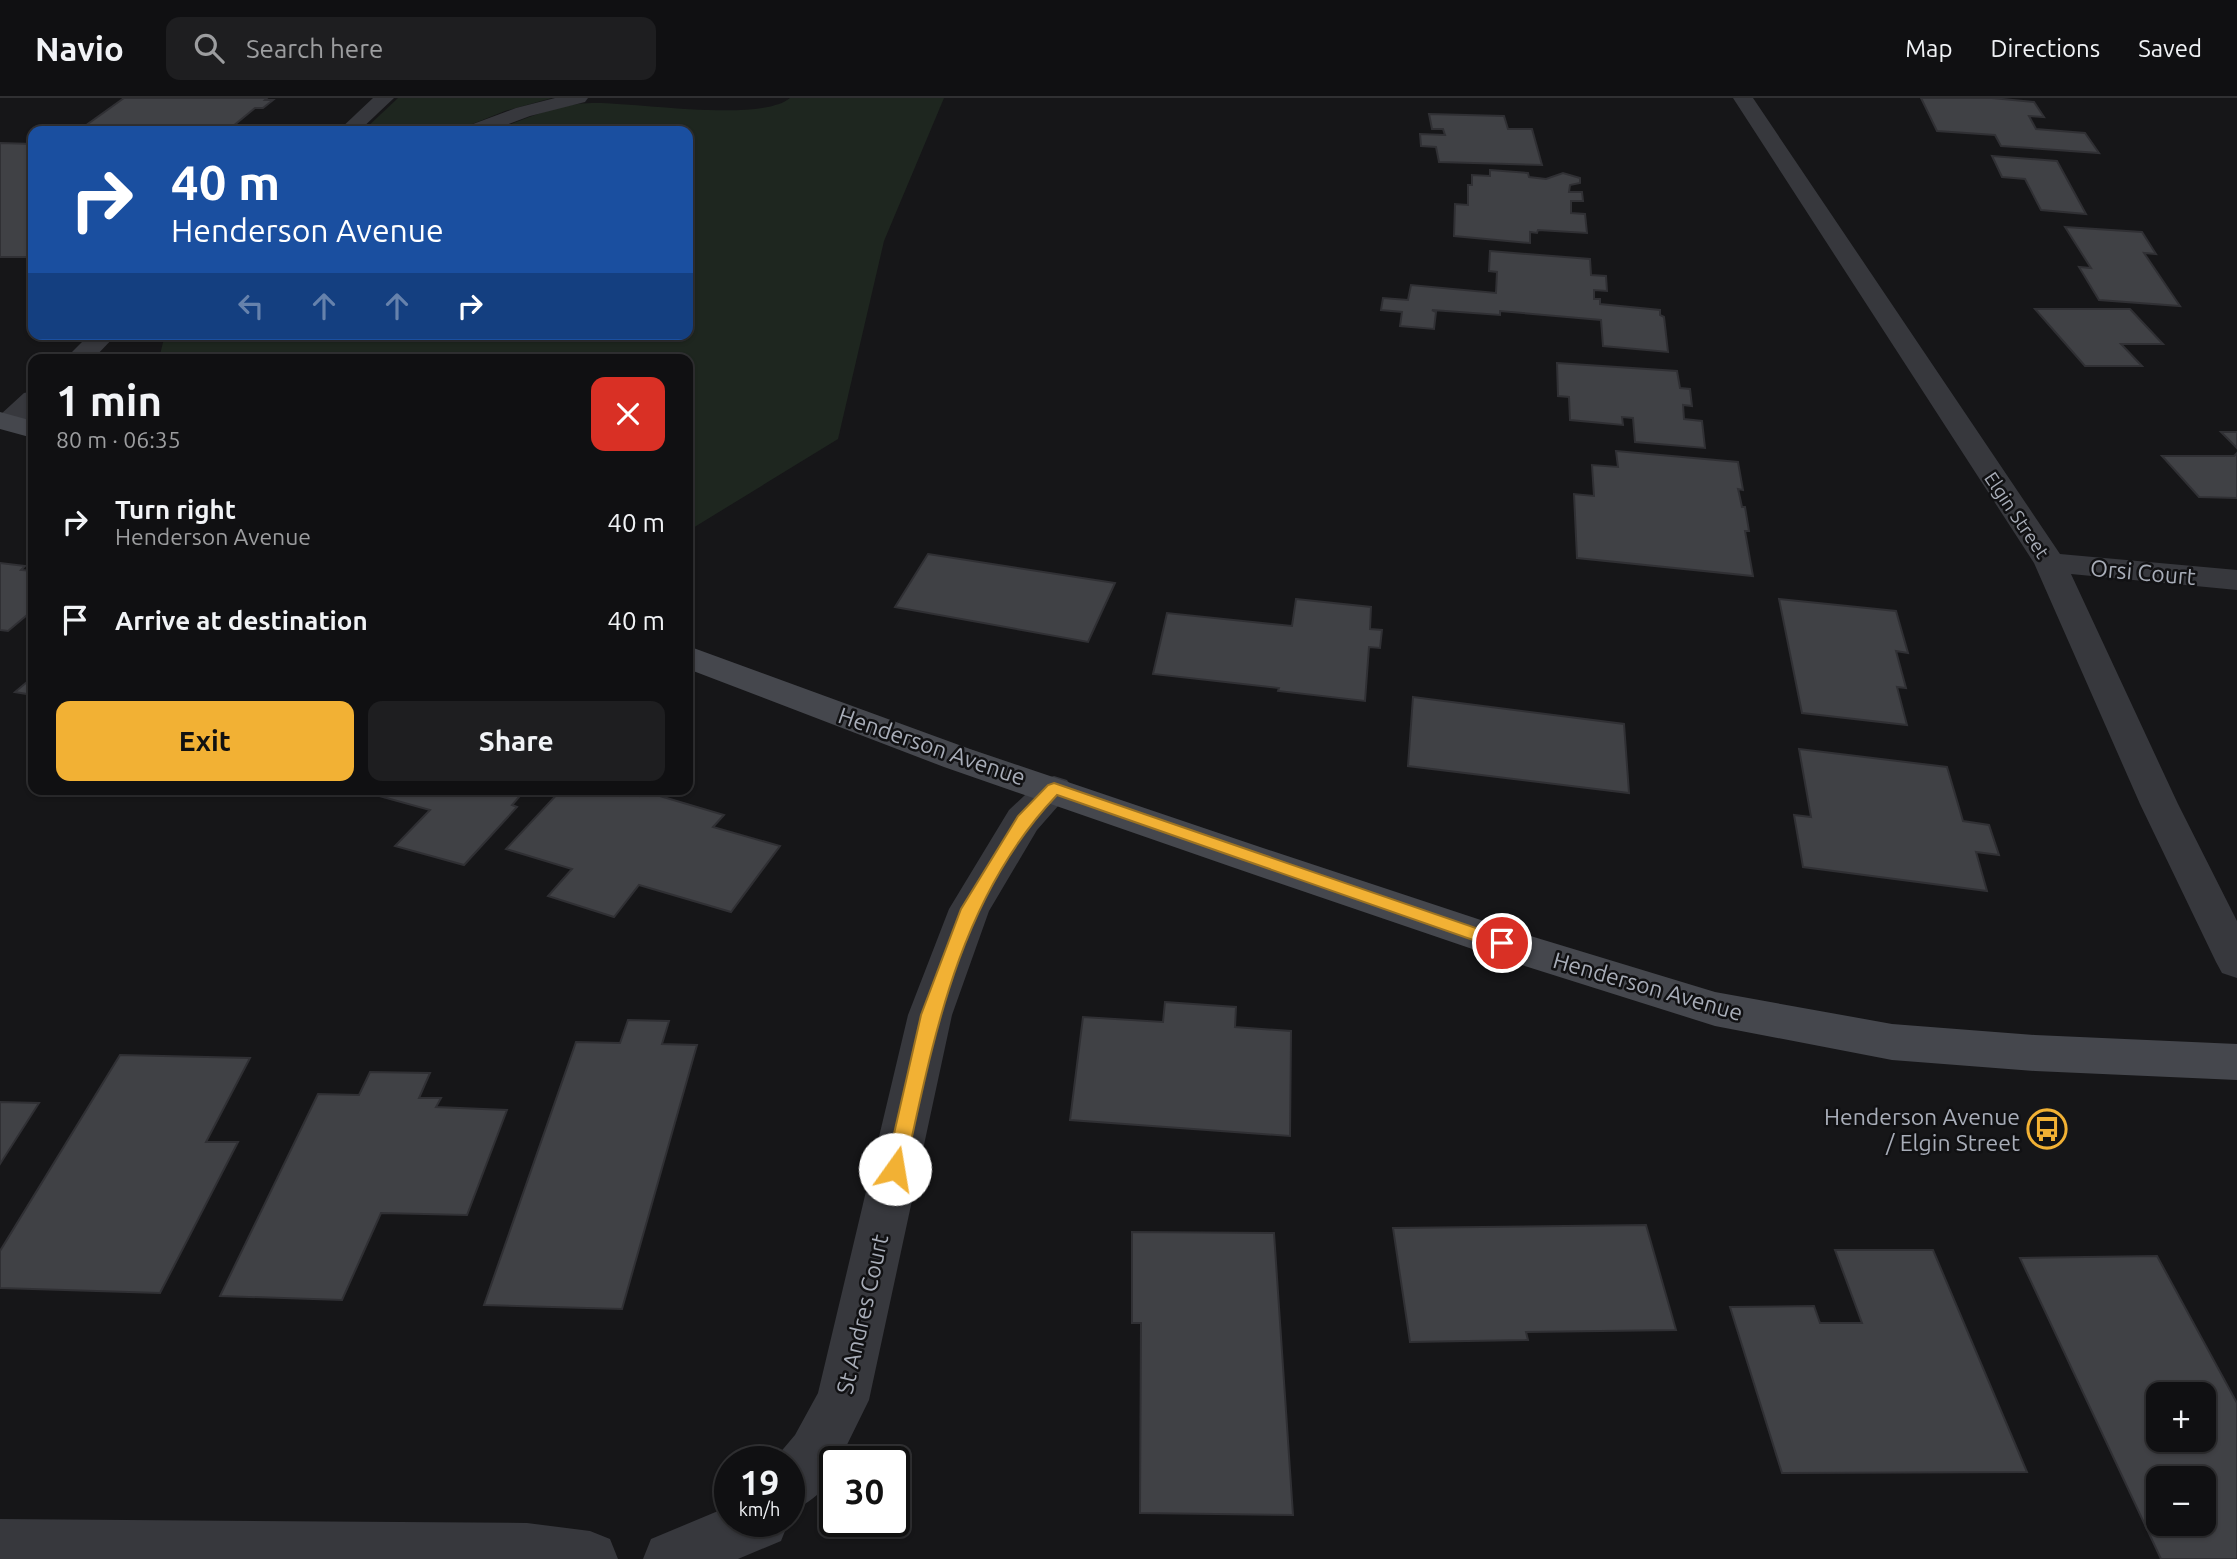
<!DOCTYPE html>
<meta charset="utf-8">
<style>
body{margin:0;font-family:Ubuntu,sans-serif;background:#1e1e20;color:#f1f3f6;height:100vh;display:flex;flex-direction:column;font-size:26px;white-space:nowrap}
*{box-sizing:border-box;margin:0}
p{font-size:23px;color:#9c9d9f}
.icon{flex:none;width:38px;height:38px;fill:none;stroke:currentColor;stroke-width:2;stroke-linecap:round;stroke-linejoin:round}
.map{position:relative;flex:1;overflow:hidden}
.sheet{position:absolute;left:28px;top:256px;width:665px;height:441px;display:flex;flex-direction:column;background:#101012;border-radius:14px;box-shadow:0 2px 5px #0004,0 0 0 2px #303032}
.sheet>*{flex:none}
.banner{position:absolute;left:28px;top:28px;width:665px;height:214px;border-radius:14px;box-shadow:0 2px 5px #0004,0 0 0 2px #303032;background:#1a4fa0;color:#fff;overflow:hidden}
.fabs{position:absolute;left:2146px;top:1284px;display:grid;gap:14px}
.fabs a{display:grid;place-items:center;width:70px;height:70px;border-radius:14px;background:#101012;box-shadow:0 2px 5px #0004,0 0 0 2px #303032;font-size:35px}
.speed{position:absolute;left:714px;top:1348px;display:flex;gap:14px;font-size:35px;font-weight:700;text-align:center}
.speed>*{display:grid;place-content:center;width:91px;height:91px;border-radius:50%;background:#101012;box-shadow:0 2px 5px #0004,0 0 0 2px #303032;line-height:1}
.speed small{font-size:18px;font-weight:400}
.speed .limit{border:4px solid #111;border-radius:10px;background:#fff;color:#111}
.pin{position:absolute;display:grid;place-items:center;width:60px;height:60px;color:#fff;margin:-30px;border:4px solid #fff;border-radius:50%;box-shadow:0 2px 7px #0007}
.me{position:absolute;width:77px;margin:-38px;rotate:13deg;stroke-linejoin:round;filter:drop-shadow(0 0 5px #0008)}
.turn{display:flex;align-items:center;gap:24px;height:147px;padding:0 28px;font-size:32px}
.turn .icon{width:91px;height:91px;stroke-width:2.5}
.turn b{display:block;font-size:49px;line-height:60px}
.lanes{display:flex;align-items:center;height:66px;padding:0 28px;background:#0003;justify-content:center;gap:35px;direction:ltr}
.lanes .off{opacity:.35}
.round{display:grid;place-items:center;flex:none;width:74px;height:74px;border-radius:14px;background:#1e1e20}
.summary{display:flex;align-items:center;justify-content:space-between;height:119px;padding:0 28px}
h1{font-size:42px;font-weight:700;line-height:52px}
.cta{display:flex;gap:14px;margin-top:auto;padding:14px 28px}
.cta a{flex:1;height:80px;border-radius:14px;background:#f2b134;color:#111;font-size:28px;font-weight:700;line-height:80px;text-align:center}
.cta a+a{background:#1e1e20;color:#f1f3f6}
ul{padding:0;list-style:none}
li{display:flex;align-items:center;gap:21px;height:98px;padding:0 28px}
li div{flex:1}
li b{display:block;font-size:26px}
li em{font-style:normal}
header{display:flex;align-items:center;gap:42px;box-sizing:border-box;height:98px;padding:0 35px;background:#101012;border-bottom:2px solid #303032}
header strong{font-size:33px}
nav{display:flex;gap:38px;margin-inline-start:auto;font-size:24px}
.search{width:490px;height:63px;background:#1e1e20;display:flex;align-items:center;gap:18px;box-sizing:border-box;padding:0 24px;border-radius:14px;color:#9c9d9f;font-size:26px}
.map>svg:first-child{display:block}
.green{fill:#1e261f}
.building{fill:#404145;stroke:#303034;stroke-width:2;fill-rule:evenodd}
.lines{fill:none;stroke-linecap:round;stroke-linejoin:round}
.lane{fill:#37383d;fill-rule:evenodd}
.street{fill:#37383d;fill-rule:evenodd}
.secondary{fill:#45474d;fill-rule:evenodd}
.route{fill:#f2b134;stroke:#9d7322;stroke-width:2}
.labels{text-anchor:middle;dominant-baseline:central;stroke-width:5;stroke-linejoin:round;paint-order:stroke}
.far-street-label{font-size:19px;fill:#a8adb8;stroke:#111113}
.street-label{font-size:23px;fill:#a8adb8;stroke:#111113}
.poi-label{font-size:23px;fill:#a8adb8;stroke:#111113;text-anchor:end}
</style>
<header>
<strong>Navio</strong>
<div class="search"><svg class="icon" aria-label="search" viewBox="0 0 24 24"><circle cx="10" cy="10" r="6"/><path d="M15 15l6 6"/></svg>Search here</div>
<nav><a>Map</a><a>Directions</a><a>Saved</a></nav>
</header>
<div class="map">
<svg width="2237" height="1461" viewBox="0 0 2237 1461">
<rect width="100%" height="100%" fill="#161618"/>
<g class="green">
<path d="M398,0H552L505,13L455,33H363Z"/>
<path d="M790,0H944L884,143L838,341L688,433V261H159L165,236H688V33H494C524,21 560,5 592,5C636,4 760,25 790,0Z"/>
</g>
<g class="building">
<path d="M124,0H267L265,2H273L263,10H255L227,33H78Z"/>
<path d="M1921,0H1992L2034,4L2044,19L2029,18L2036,31L2085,35L2099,55L2001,48L1995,37L1937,33Z"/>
<path d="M1429,16L1504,18L1508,31H1532L1542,67L1439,64L1436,49L1421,48L1420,36L1445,37L1443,31H1432Z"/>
<path d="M0,45L33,46V159H0Z"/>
<path d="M1992,58L2057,63L2086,116L2041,112L2025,81L2002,79Z"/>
<path d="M1490,72L1528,75L1529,79L1546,81L1563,75L1580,80V85L1570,87L1569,94H1582L1583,103H1571V115L1585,116L1587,135L1538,132L1537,135L1530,134V145L1454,138L1455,106L1468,107V87H1472V77L1490,78Z"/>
<path d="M2065,129L2142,134L2156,156L2144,155L2180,208L2099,202L2079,169L2091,170Z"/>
<path d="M1490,153L1590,161L1591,177L1606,178L1607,193L1594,192V201H1600V206L1660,212V217L1664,219L1668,254L1603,248L1601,222L1500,213V217L1432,212L1436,214L1434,231L1400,228L1402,214L1381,212L1383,200L1408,202L1411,187L1496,195L1497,174L1489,173Z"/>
<path d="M2035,211H2130L2163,246H2121L2142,268H2085Z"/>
<path d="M1557,265L1677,273L1680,290L1690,291L1692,308L1683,307L1684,321L1702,323L1705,350L1635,344L1633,320L1622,319L1623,327L1570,322L1569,299L1558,298Z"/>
<path d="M2221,334H2237V350Z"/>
<path d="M1616,353L1738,364L1743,392L1738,391L1739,395L1742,409H1745L1749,433H1745L1753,478L1577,460L1574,396L1594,398L1592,367L1618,369Z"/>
<path d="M2237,355V400L2199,399L2162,358H2234Z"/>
<path d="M928,456L1115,485L1088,544L895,509Z"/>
<path d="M0,465L25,468L21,472L33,473V512L8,533L0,532Z"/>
<path d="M1296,501L1371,509L1370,531L1382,532L1380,550L1369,549L1365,603L1278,593L1279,590L1153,576L1167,515L1292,528Z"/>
<path d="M1779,501L1896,513L1908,555L1896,553L1906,590L1897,589L1907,627L1802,615Z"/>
<path d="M33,579V597L15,594Z"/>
<path d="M1413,599L1624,626L1629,695L1408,668Z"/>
<path d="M1799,651L1947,669L1963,723L1989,727L1999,757L1976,754L1987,793L1803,769L1794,717L1811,719Z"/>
<path d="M354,691H526L512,707L517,709L464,767L395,748L430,712Z"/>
<path d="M562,691H617L639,698L643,693L724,717L713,729L780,748L731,814L639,787L614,819L548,798L572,771L506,751Z"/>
<path d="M1165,904L1236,909L1235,929L1291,933L1290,1038L1070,1022L1083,919L1163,924Z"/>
<path d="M628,922L669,923L662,946L697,947L622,1211L484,1207L576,944L620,945Z"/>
<path d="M120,957L250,960L206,1044H238L160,1195L0,1190V1153Z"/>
<path d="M370,974L430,975L419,1000H441L436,1009L507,1012L467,1117L381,1115L342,1202L220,1198L318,996L359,997Z"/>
<path d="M0,1004L39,1005L0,1066Z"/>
<path d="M1646,1127L1676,1232L1526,1234L1528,1242L1410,1244L1393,1130Z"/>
<path d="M1132,1134L1274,1135L1293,1417L1140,1415L1141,1225H1132Z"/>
<path d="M1835,1152H1933L2027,1374L1782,1375L1730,1209L1814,1208L1820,1225H1862Z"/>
<path d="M2157,1158L2237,1305V1461H2161L2020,1160ZM2158,1297H2203V1342H2158ZM2158,1381H2203V1426H2158Z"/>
</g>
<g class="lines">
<g class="lane">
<path d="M373,0H394L359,33H338Z"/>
<path d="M555,0H588L585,4L530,18L490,33H462L465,29L516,10Z"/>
<path d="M90,236H117L93,261H65Z"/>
<path d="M33,293V315C22,325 16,334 0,330V317L24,295Z"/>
</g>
<g class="street">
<path d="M1733,0H1753L2060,456L2237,472V492L2071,476L2178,706L2237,823V880L2222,875L2216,864L2140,706L2034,465Z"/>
<path d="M1054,678L1067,682L1073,691L1037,732L989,813L952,917L869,1302L839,1363H835C835,1387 809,1406 789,1414V1363H773L795,1337L818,1295L908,917L949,811L1009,712L1041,682Z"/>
<path d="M730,1408V1423H789L781,1443L738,1461H643L651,1441Z"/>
<path d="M0,1421L527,1425L590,1433L610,1441L618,1461H0Z"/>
</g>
<g class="secondary">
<path d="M0,314L33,323V340L0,331Z"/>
<path d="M688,548L970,651L1260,749L1511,832L1715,894L1892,926L2035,937L2237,946V982L2035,973L1892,962L1715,928L1487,856L1232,769L944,669L688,571Z"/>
</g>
</g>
<path class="route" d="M1054,685L1508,841L1511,845L1508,850H1496L1057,697C959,800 934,938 905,1071L902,1077L895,1080L888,1077L886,1071L921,917L961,811L1018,718L1048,687Z"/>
<defs>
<g id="bus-ring" transform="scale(2.0125)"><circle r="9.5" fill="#111113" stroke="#f2b134" stroke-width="1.5"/><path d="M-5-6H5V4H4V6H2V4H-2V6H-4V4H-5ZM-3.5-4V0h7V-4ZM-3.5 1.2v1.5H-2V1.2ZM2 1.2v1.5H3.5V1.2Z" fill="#f2b134"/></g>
</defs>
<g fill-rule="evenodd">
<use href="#bus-ring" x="2047" y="1031"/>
</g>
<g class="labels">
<g class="far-street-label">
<text transform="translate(2017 417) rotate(56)">Elgin Street</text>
</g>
<g class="street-label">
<text transform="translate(2143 474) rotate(5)">Orsi Court</text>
<text transform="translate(932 648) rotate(19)">Henderson Avenue</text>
<text transform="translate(1648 888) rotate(16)">Henderson Avenue</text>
<text transform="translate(862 1216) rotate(-77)">St Andres Court</text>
</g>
<g class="poi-label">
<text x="2020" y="1018">Henderson Avenue<tspan x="2020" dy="26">/ Elgin Street</tspan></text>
</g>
</g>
</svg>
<div class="fabs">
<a>+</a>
<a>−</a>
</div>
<div class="speed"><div>19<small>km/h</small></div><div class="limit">30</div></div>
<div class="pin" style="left:1502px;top:845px;background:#d93025"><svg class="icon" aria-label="arrive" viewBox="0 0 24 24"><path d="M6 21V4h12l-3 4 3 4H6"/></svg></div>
<svg class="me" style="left:895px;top:1071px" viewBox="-20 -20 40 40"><circle r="19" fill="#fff"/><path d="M0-13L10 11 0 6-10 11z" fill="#f2b134"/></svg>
<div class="banner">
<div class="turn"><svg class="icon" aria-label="right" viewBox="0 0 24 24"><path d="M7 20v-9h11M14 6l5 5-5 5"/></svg><div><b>40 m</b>Henderson Avenue</div></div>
<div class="lanes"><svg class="icon off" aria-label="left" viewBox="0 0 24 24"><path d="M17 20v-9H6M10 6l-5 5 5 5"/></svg><svg class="icon off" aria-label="ahead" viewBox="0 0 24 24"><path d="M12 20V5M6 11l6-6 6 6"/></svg><svg class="icon off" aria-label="ahead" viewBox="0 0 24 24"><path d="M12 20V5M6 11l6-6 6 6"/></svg><svg class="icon" aria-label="right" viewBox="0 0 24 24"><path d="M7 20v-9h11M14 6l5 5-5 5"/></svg></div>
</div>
<section class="sheet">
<div class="summary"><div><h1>1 min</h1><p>80 m · 06:35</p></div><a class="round" style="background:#d93025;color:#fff"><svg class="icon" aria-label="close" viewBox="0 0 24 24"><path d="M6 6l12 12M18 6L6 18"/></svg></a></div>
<ul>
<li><svg class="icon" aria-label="right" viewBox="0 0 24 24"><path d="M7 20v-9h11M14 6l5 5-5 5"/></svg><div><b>Turn right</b><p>Henderson Avenue</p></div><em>40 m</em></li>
<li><svg class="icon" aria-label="arrive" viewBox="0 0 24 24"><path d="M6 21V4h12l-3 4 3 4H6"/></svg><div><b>Arrive at destination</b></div><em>40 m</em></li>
</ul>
<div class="cta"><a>Exit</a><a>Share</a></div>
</section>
</div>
